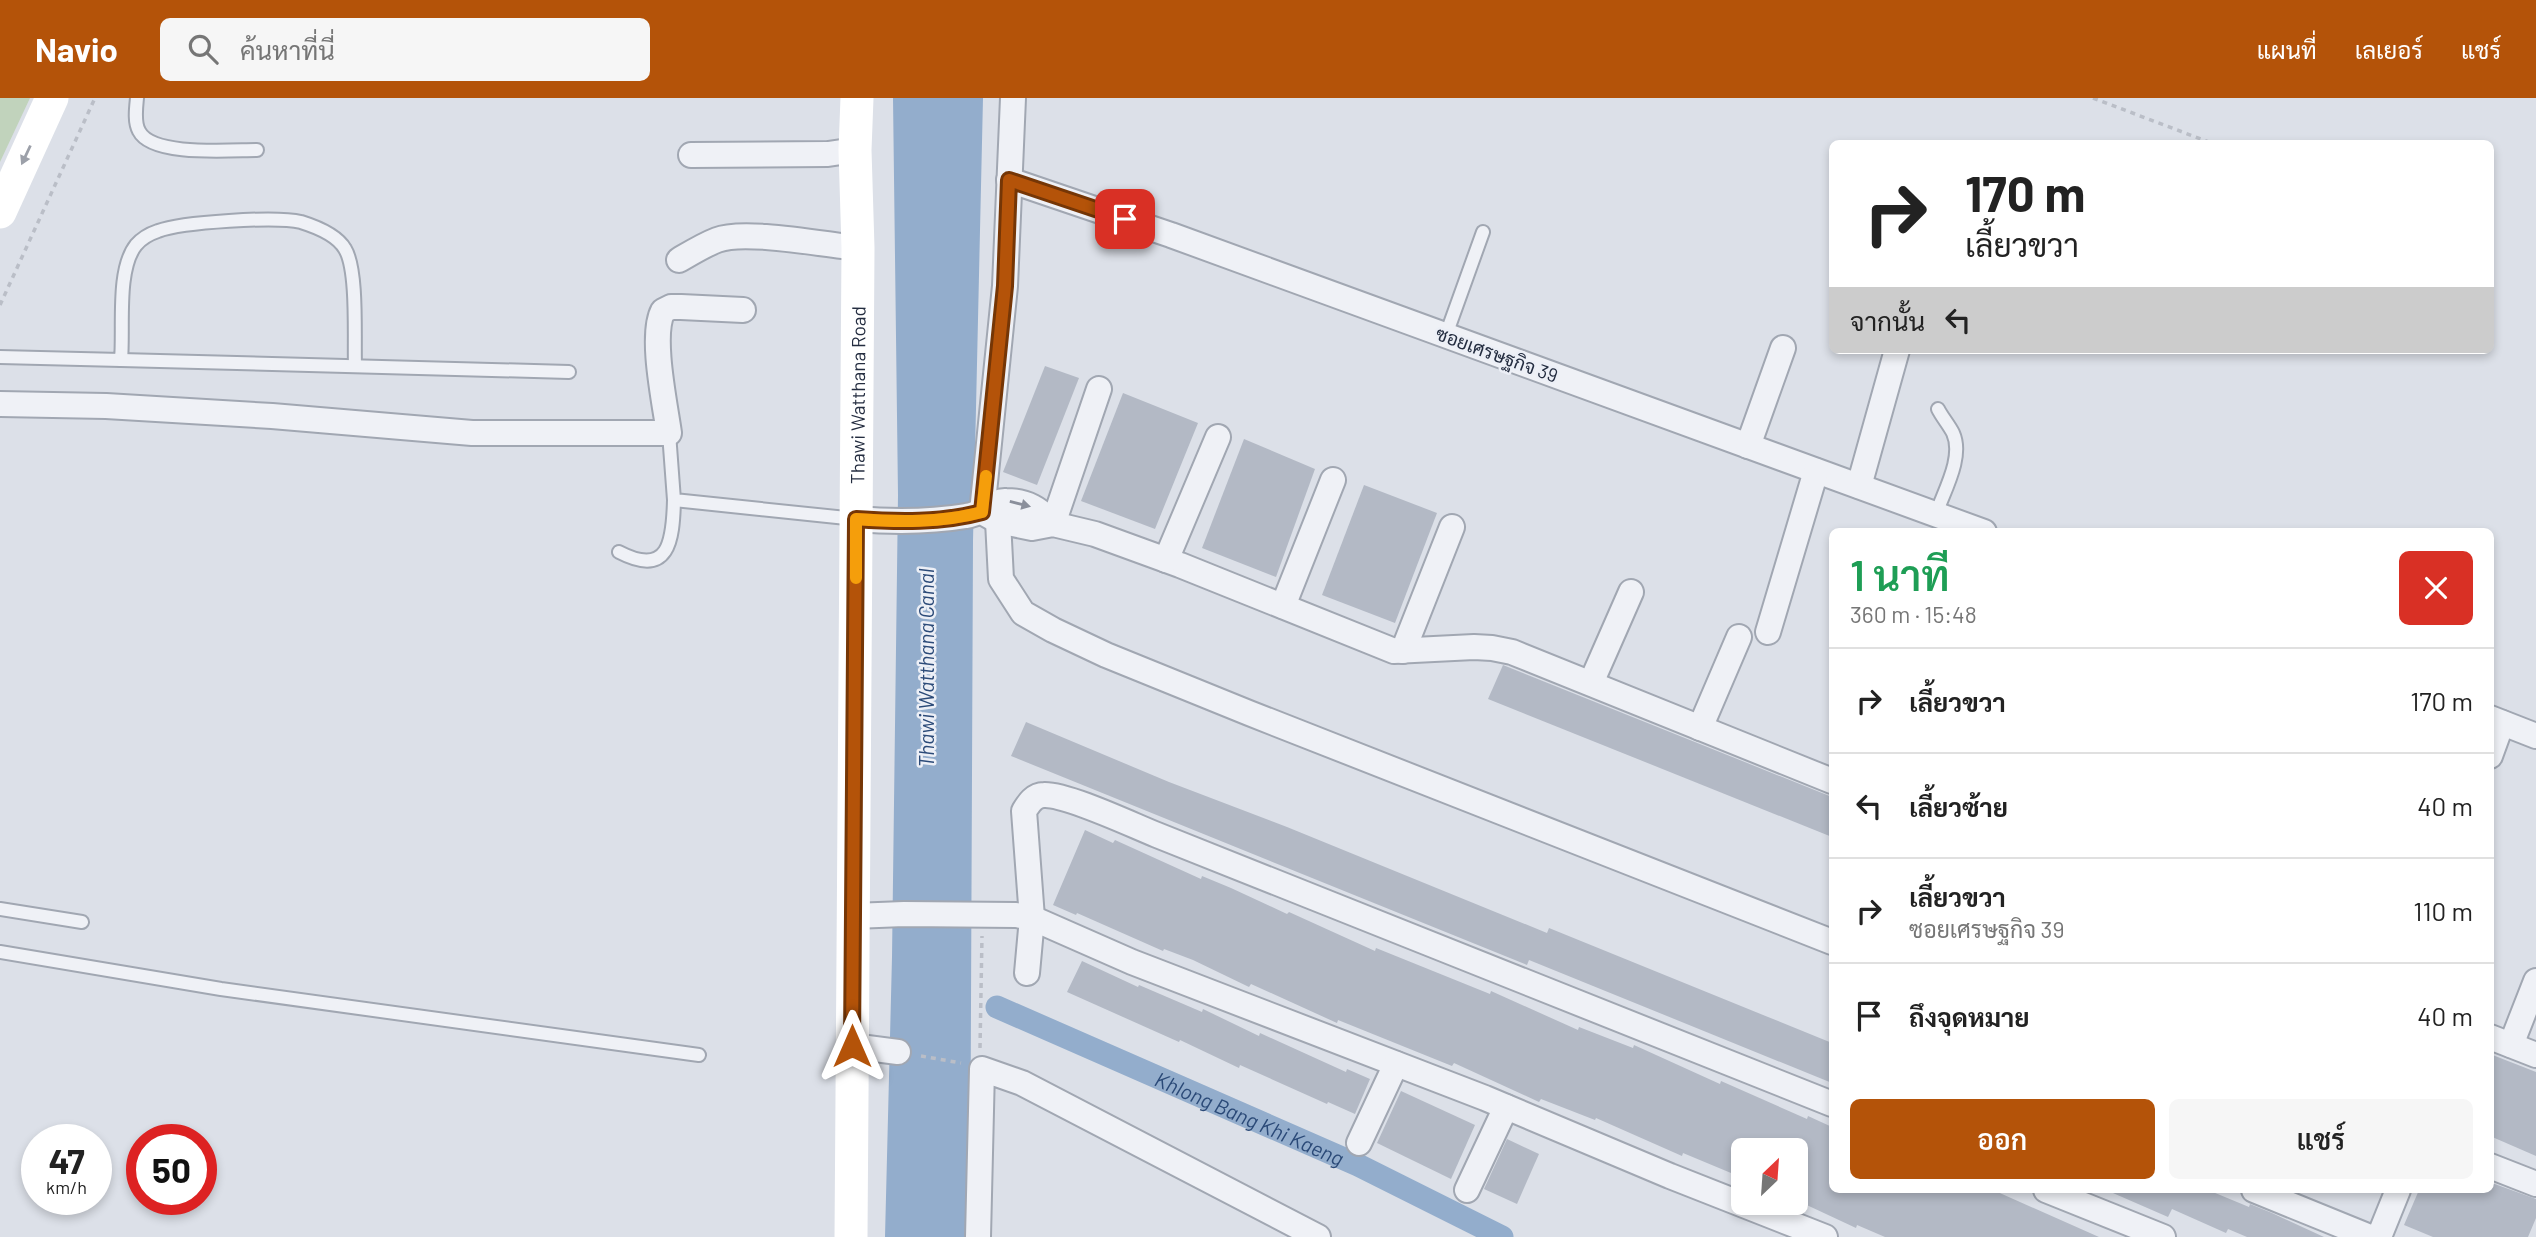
<!DOCTYPE html>
<html lang="th">
<meta charset="utf-8">
<style>
body{margin:0;font-family:Barlow,Sarabun,sans-serif;background:#f6f6f6;color:#222;height:100vh;display:flex;flex-direction:column;font-size:26px;white-space:nowrap}
*{box-sizing:border-box;margin:0}
p{font-size:23px;color:#767676}
.icon{flex:none;width:38px;height:38px;fill:none;stroke:currentColor;stroke-width:2;stroke-linecap:round;stroke-linejoin:round}
.map{position:relative;flex:1;overflow:hidden}
.sheet{position:absolute;left:1829px;top:430px;width:665px;height:665px;display:flex;flex-direction:column;background:#fff;border-radius:10px;box-shadow:0 4px 10px #0003}
.sheet>*{flex:none}
.top-card{position:absolute;left:1829px;top:42px;width:665px;height:214px;border-radius:10px;box-shadow:0 4px 10px #0003;background:#fff;color:#222;overflow:hidden}
.needle{width:46px;rotate:25deg}
.tools{position:absolute;left:1731px;top:1040px;display:grid;gap:14px}
.tools a{display:grid;place-items:center;width:77px;height:77px;border-radius:10px;background:#fff;box-shadow:0 4px 10px #0003;font-size:35px}
.speed{position:absolute;left:21px;top:1026px;display:flex;gap:14px;font-size:35px;font-weight:700;text-align:center}
.speed>*{display:grid;place-content:center;width:91px;height:91px;border-radius:50%;background:#fff;box-shadow:0 4px 10px #0003;line-height:1}
.speed small{font-size:18px;font-weight:400}
.speed .limit{border:10px solid #d22;background:#fff;color:#111}
.pin{position:absolute;display:grid;place-items:center;width:60px;height:60px;color:#fff;margin:-30px;border-radius:14px;box-shadow:0 4px 10px #0006}
.me{position:absolute;width:77px;margin:-38px;rotate:0deg;stroke-linejoin:round;filter:drop-shadow(0 0 5px #0008)}
.turn{display:flex;align-items:center;gap:24px;height:147px;padding:0 21px;font-size:32px}
.turn .icon{width:91px;height:91px;stroke-width:2.5}
.turn b{display:block;font-size:49px;line-height:60px}
.then{display:flex;align-items:center;height:66px;padding:0 21px;background:#0003;gap:14px;font-size:26px}
.round{display:grid;place-items:center;flex:none;width:74px;height:74px;border-radius:10px;background:#f6f6f6}
.summary{display:flex;align-items:center;justify-content:space-between;height:119px;padding:0 21px}
h1{font-size:42px;font-weight:600;line-height:52px;color:#1e9e55}
.action{display:flex;gap:14px;margin-top:auto;padding:14px 21px}
.action a{flex:1;height:80px;border-radius:10px;background:#b45309;color:#fff;font-size:28px;font-weight:600;line-height:80px;text-align:center}
.action a+a{background:#f6f6f6;color:#222}
ul{padding:0;list-style:none}
li{display:flex;align-items:center;gap:21px;height:105px;padding:0 21px;border-top:2px solid #e0e0e0}
li div{flex:1}
li b{display:block;font-size:26px}
li em{font-style:normal}
header{display:flex;align-items:center;gap:42px;box-sizing:border-box;height:98px;padding:0 35px;background:#b45309;color:#fff}
header strong{font-size:33px}
nav{display:flex;gap:38px;margin-inline-start:auto;font-size:24px}
.search{width:490px;height:63px;background:#f6f6f6;display:flex;align-items:center;gap:18px;box-sizing:border-box;padding:0 24px;border-radius:10px;color:#767676;font-size:26px}
.map>svg:first-child{display:block}
.green{fill:#c1d3bc}
.water{fill:#93adcc}
.lines{fill:none;stroke-linecap:round;stroke-linejoin:round}
.canal{stroke:#93adcc;stroke-width:23}
.building{fill:#b3b9c5}
.lane-casing{stroke:#a1a7b2;stroke-width:16}
.street-casing{stroke:#a1a7b2;stroke-width:28}
.path{stroke:#babec7;stroke-width:3.5;stroke-dasharray:5 5;stroke-linecap:butt}
.lane{stroke:#eff1f6;stroke-width:12}
.street{stroke:#eff1f6;stroke-width:24}
.secondary{stroke:#fff;stroke-width:33}
.oneway{fill:#9ca0a9}
.oneway2{fill:#8a8f9b}
.route-casing{stroke:#753606;stroke-width:18}
.route{stroke:#b45309;stroke-width:12}
.slow{stroke:#f59e0b;stroke-width:12}
.labels{text-anchor:middle;dominant-baseline:central;stroke-width:5;stroke-linejoin:round;paint-order:stroke}
.street-label{font-size:19px;fill:#242d40;stroke:#eceff6}
.water-label{font-size:21px;font-style:italic;fill:#2b4a78;stroke:#eceff6}
</style>
<header>
<strong>Navio</strong>
<div class="search"><svg class="icon" aria-label="search" viewBox="0 0 24 24"><circle cx="10" cy="10" r="6"/><path d="M15 15l6 6"/></svg>ค้นหาที่นี่</div>
<nav><a>แผนที่</a><a>เลเยอร์</a><a>แชร์</a></nav>
</header>
<div class="map">
<svg width="2536" height="1139" viewBox="0 0 2536 1139">
<rect width="100%" height="100%" fill="#dce0e8"/>
<path class="green" d="M0,0H30L0,64Z"/>
<path class="water" d="M893,0H983L973,443L970,1139H885L892,859L898,397Z"/>
<g class="lines">
<path class="canal" id="s1" d="M997,909L1358,1067L1502,1139"/>
</g>
<g class="building">
<path d="M1045,268L1079,280L1037,387L1003,374Z"/>
<path d="M1123,295L1198,325L1155,431L1081,403Z"/>
<path d="M1244,341L1315,371L1276,479L1202,450Z"/>
<path d="M1364,387L1437,415L1395,525L1322,497Z"/>
<path d="M1503,567L1832,699V739L1488,601Z"/>
<path d="M1026,624L1169,684L1287,729L1547,835L1549,830L1832,945V985L1529,862L1527,867L1011,658Z"/>
<path d="M1085,732L1113,745L1115,742L1201,781L1202,778L1231,790L1287,816L1289,814L1375,853L1376,850L1490,896L1491,893L1578,932L1579,929L1633,950L1634,947L1720,986L1721,983L1807,1021L1808,1018L1832,1029V1092H1993L2099,1139H1885L1857,1127L1856,1130L1796,1102V1052H1743V1080L1683,1055L1682,1058L1596,1020L1595,1022L1541,1001L1539,1004L1454,965L1452,968L1338,922L1337,925L1251,886L1249,889L1193,862L1164,851L1163,853L1077,815L1076,817L1053,807Z"/>
<path d="M1082,863L1138,889L1139,887L1202,914L1203,911L1259,938L1260,935L1346,974L1347,971L1370,981L1355,1016L1328,1004L1327,1006L1240,967L1239,970L1180,942L1179,944L1067,894Z"/>
<path d="M2490,956L2536,974V1058L2490,1038Z"/>
<path d="M1401,993L1475,1027L1451,1081L1377,1045Z"/>
<path d="M1507,1041L1539,1056L1517,1106L1484,1091Z"/>
<path d="M2492,1085L2536,1101V1120L2528,1139H2433L2404,1127L2419,1092H2490Z"/>
<path d="M2106,1092H2208L2249,1109L2250,1106L2272,1115L2324,1139H2247L2228,1131L2226,1135L2172,1111L2168,1119Z"/>
</g>
<g class="lines">
<g class="lane-casing">
<g id="lane">
<path d="M137,0C136,10 134,24 139,33C152,59 231,52 257,52"/>
<path d="M1446,237L1483,134"/>
<path d="M0,259L121,262C124,231 116,172 136,147C142,140 149,136 158,133C182,124 276,118 301,124C317,129 337,137 345,151C358,172 354,241 355,267"/>
<path d="M121,262L569,274"/>
<path d="M669,335L674,402L856,421"/>
<path d="M1936,416C1944,393 1964,359 1953,335C1949,327 1942,319 1938,311"/>
<path d="M619,454C669,480 673,443 674,402"/>
<path d="M0,811L82,824"/>
<path d="M0,854L221,891L699,957"/>
</g>
</g>
<g class="street-casing">
<g id="street">
<path d="M691,57L828,56L855,52"/>
<path d="M1009,82L1171,137L1984,434"/>
<path d="M679,162C691,155 704,147 717,142C744,131 826,147 858,150"/>
<path d="M0,306L106,308L272,318L472,335H669C665,306 650,237 663,213L671,209H681L743,212"/>
<path d="M1748,348L1783,250"/>
<path d="M1859,388L1897,252"/>
<path d="M982,414L998,423L1032,430L1053,426L1095,436L1180,467L1394,553L1474,549L1492,550L1512,554L1832,683"/>
<path d="M982,414L1005,188L1013,0"/>
<path d="M856,421C892,424 930,424 966,418C983,416 992,402 1006,403C1027,403 1040,411 1053,426"/>
<path d="M998,423L1001,481L1023,515L1053,532L1106,557L1249,615L1832,844"/>
<path d="M1053,426L1099,291"/>
<path d="M1166,462L1218,339"/>
<path d="M1283,508L1333,382"/>
<path d="M1768,534L1816,373"/>
<path d="M1403,553L1452,429"/>
<path d="M1591,585L1631,494"/>
<path d="M2490,620L2536,638"/>
<path d="M1700,630L1739,539"/>
<path d="M2490,658L2502,625"/>
<path d="M853,818L904,816L1016,817L1032,820L1132,864L1485,1000L1670,1078L1825,1139"/>
<path d="M1027,875L1032,820L1024,713C1029,705 1034,697 1044,697C1067,696 1132,727 1157,737L1832,1006"/>
<path d="M2490,939L2536,957"/>
<path d="M2511,947L2536,883"/>
<path d="M852,948L898,954"/>
<path d="M1359,1045L1396,966"/>
<path d="M2490,1068L2536,1086"/>
<path d="M1467,1092L1506,1009"/>
<path d="M2046,1092L2163,1139"/>
<path d="M2254,1092L2370,1139"/>
<path d="M978,1139L982,971L1022,985L1318,1139"/>
<path d="M2379,1139L2398,1092"/>
</g>
</g>
<g class="path">
<path d="M2093,0L2214,46"/>
<path d="M0,207L95,0"/>
<path d="M980,950L982,838"/>
<path d="M921,958L961,965"/>
</g>
<use href="#lane" class="lane"/>
<use href="#street" class="street"/>
<g class="secondary">
<path d="M0,114L52,0"/>
<path id="s2" d="M851,1139L858,150L855,52L857,0"/>
</g>
</g>
<defs><path id="oneway-solid" d="M-6-.8H1V-3.2L6.5 0L1 3.2V.8H-6Z" transform="scale(1.75)"/></defs>
<use class="oneway" href="#oneway-solid" transform="translate(26 57) rotate(115)"/>
<use class="oneway2" href="#oneway-solid" transform="translate(1020 406) rotate(14)"/>
<g class="lines">
<g class="route-casing">
<path id="route" d="M852,948L856,421C897,424 942,425 982,414L1005,188L1009,82L1125,121"/>
</g>
<use href="#route" class="route"/>
<path class="slow" d="M856,480V421C897,424 942,425 982,414L986,378"/>
</g>
<g class="labels">
<g class="street-label">
<text transform="translate(1497 256) rotate(20)">ซอยเศรษฐกิจ 39</text>
<text stroke="none"><textPath href="#s2" startOffset="842">Thawi Watthana Road</textPath></text>
</g>
<g class="water-label">
<text transform="translate(925 570) rotate(-90)">Thawi Watthana Canal</text>
<text stroke="none"><textPath href="#s1" startOffset="276">Khlong Bang Khi Kaeng</textPath></text>
</g>
</g>
</svg>
<div class="tools">
<a><svg class="needle" viewBox="-14 -14 28 28"><path d="M0-13l5 13h-10z" fill="#e53935"/><path d="M0 13l5-13h-10z" fill="#767676"/></svg></a>
</div>
<div class="speed"><div>47<small>km/h</small></div><div class="limit">50</div></div>
<div class="pin" style="left:1125px;top:121px;background:#d93025"><svg class="icon" aria-label="arrive" viewBox="0 0 24 24"><path d="M6 21V4h12l-3 4 3 4H6"/></svg></div>
<svg class="me" style="left:852px;top:948px" viewBox="-20 -20 40 40"><path d="M0-17L14 15 0 8-14 15z" fill="#b45309" stroke="#fff" stroke-width="4"/></svg>
<div class="top-card">
<div class="turn"><svg class="icon" aria-label="right" viewBox="0 0 24 24"><path d="M7 20v-9h11M14 6l5 5-5 5"/></svg><div><b>170 m</b>เลี้ยวขวา</div></div>
<div class="then">จากนั้น<svg class="icon" aria-label="left" viewBox="0 0 24 24"><path d="M17 20v-9H6M10 6l-5 5 5 5"/></svg></div>
</div>
<section class="sheet">
<div class="summary"><div><h1>1 นาที</h1><p>360 m · 15:48</p></div><a class="round" style="background:#d93025;color:#fff"><svg class="icon" aria-label="close" viewBox="0 0 24 24"><path d="M6 6l12 12M18 6L6 18"/></svg></a></div>
<ul>
<li><svg class="icon" aria-label="right" viewBox="0 0 24 24"><path d="M7 20v-9h11M14 6l5 5-5 5"/></svg><div><b>เลี้ยวขวา</b></div><em>170 m</em></li>
<li><svg class="icon" aria-label="left" viewBox="0 0 24 24"><path d="M17 20v-9H6M10 6l-5 5 5 5"/></svg><div><b>เลี้ยวซ้าย</b></div><em>40 m</em></li>
<li><svg class="icon" aria-label="right" viewBox="0 0 24 24"><path d="M7 20v-9h11M14 6l5 5-5 5"/></svg><div><b>เลี้ยวขวา</b><p>ซอยเศรษฐกิจ 39</p></div><em>110 m</em></li>
<li><svg class="icon" aria-label="arrive" viewBox="0 0 24 24"><path d="M6 21V4h12l-3 4 3 4H6"/></svg><div><b>ถึงจุดหมาย</b></div><em>40 m</em></li>
</ul>
<div class="action"><a>ออก</a><a>แชร์</a></div>
</section>
</div>
